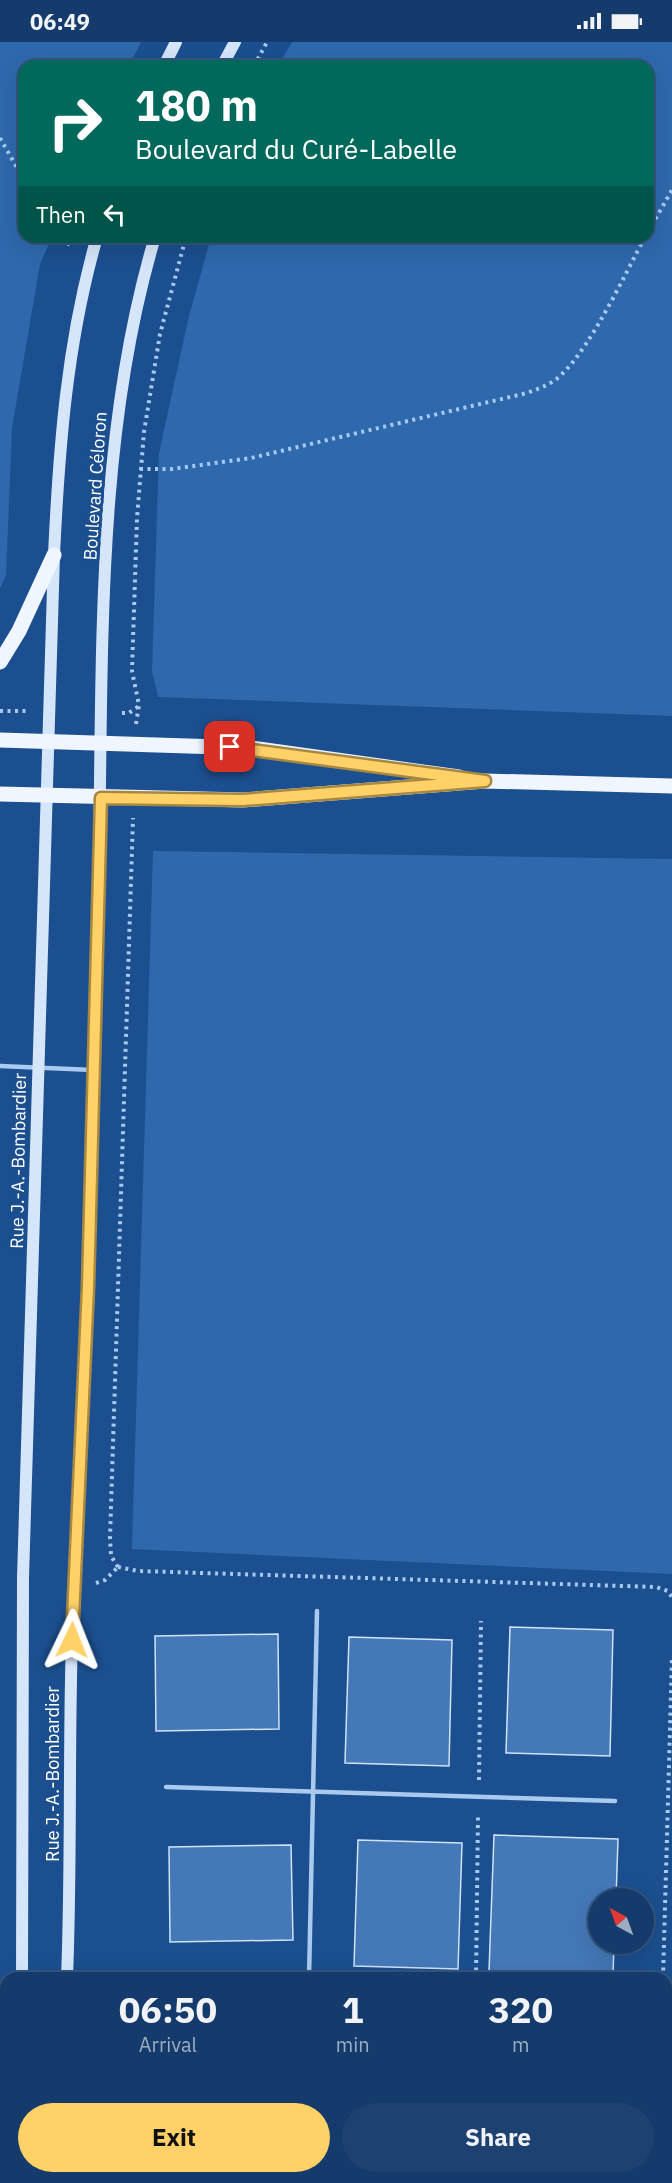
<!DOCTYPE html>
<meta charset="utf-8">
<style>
body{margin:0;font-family:"IBM Plex Sans",sans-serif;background:#1d4271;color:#f1f3f6;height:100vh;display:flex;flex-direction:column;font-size:22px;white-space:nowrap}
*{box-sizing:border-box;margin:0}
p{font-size:20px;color:#9dadc1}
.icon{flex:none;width:33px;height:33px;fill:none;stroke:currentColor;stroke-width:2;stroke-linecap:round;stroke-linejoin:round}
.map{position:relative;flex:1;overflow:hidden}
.panel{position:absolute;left:0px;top:1930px;width:672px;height:212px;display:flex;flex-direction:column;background:#143b6b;border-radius:18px 18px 0 0;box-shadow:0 6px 24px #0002,0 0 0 2px #33557e}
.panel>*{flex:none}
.hud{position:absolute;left:18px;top:18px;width:636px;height:183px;border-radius:18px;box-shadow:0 6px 24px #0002,0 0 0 2px #33557e;background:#00695c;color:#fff;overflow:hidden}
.needle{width:39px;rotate:319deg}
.tools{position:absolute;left:588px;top:1846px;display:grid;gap:12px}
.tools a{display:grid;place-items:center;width:66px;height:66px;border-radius:50%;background:#143b6b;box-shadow:0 6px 24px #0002,0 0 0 2px #33557e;font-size:30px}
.pin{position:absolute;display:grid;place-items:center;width:51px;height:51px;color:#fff;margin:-26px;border-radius:12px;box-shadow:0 3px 9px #0006}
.me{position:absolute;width:66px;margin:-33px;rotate:2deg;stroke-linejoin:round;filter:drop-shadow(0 0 4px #0008)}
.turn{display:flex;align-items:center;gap:21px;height:126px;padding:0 18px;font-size:27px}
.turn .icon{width:78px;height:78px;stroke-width:2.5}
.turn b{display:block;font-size:42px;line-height:51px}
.then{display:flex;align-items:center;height:57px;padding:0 18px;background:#0003;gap:12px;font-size:22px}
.eta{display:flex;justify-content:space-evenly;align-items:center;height:102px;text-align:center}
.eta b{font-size:36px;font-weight:700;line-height:42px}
.cta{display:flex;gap:12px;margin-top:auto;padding:12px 18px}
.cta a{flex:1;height:69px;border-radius:36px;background:#ffd166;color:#111;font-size:24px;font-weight:700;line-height:69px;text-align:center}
.cta a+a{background:#1d4271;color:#f1f3f6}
.status{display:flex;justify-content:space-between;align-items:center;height:42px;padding:0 30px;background:#143b6b;direction:ltr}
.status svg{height:16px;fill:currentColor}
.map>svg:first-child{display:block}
.green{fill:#2e69ad}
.building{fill:#4478b7;stroke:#cfe3fa;stroke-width:1.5}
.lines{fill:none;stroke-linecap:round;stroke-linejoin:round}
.path{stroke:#a9c9ee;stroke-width:4;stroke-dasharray:3 4.5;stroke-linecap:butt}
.lane{stroke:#a9c9ee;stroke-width:4.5}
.secondary{stroke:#d6e6fa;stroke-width:12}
.primary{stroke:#f0f6ff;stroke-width:15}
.route-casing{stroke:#a68842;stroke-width:15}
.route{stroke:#ffd166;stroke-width:10}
.labels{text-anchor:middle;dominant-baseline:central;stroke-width:6;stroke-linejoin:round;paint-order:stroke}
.street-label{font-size:18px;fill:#fff;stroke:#1b4f8f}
</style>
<div class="status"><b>06:49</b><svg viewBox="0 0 49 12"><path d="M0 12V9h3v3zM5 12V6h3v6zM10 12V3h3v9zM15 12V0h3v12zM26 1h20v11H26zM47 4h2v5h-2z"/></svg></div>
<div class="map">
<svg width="672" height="2141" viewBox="0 0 672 2141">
<rect width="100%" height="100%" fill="#1b4f8f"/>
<g class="green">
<path d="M0,0H141L129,24H24V195H52L40,222L12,386L6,533L0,546Z"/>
<path d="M292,0H672V674L158,655L152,629L159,411L189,274L211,195H648V24H278Z"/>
<path d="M153,809L672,817V1532L132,1507Z"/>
</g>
<g class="building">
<path d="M510,1585L613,1588L610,1714L506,1711Z"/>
<path d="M278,1592L279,1687L156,1689L155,1594Z"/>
<path d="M349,1595L452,1598L449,1724L345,1721Z"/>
<path d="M494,1793L618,1797L616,1857H598V1902H614L613,1934L489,1929Z"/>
<path d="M358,1798L462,1801L458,1927L354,1924Z"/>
<path d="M291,1803L293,1898L170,1900L169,1805Z"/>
<rect x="337" y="2136" width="109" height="5"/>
<rect x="496" y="2136" width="108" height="5"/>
</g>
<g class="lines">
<g class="path">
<path d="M254,24L267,0"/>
<path d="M0,96L24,138"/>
<path d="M648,190L672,148"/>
<path d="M63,195L72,206"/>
<path d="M140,427H172L251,416L527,351C540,346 553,342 563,331C593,301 624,234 645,195"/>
<path d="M0,669H27"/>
<path d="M122,671H129L139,664"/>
<path d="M136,682L139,663L132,629L137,476L144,390L160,292L186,195"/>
<path d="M118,1525L111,1514L110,1496L133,776"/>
<path d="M118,1525L138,1529L656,1545L668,1549L672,1555"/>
<path d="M96,1541L105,1538L118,1525"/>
<path d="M479,1738L481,1579"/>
<path d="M476,1936L478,1772"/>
<path d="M663,1936L672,1616"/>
<path d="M472,2141V2136"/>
<path d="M658,2141V2136"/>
</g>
<g class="lane">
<path d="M0,1024L93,1028"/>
<path d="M166,1745L615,1759"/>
<path d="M309,1936L317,1569"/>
<path d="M305,2141V2136"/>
</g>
<g class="secondary">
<path d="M164,24L176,0"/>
<path d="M222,24L235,0"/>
<path d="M22,1936L23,1536L54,513C59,405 67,299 97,195"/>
<path d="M67,1936C71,1837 69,1738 71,1638C73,1507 83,1375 88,1244C92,1115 95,986 98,857C104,639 92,406 155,195"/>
<path d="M18,2141V2136"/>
<path d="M61,2141V2136"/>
</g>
<g class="primary">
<path d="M0,620L19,589L54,513"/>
<path d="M0,698L251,706L459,735"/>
<path d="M0,752L243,758L485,739L672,744"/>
</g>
</g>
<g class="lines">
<g class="route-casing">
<path id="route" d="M72,1598L88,1245L101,756L243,758L485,739L230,705"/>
</g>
<use href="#route" class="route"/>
</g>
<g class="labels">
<g class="street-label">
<text transform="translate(95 444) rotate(-86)">Boulevard Céloron</text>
<text transform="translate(18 1119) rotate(-89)">Rue J.-A.-Bombardier</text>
<text transform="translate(52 1732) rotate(-90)">Rue J.-A.-Bombardier</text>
</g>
</g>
</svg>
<div class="tools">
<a><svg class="needle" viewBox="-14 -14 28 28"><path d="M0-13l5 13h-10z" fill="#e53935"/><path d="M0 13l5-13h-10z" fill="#9dadc1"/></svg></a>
</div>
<div class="pin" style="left:230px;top:705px;background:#d93025"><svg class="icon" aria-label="arrive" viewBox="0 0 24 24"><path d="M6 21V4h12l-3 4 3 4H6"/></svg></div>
<svg class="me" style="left:72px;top:1598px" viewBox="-20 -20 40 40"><path d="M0-17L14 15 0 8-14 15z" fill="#ffd166" stroke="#fff" stroke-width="4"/></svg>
<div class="hud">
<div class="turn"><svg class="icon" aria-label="right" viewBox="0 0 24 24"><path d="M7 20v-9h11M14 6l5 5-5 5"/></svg><div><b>180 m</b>Boulevard du Curé-Labelle</div></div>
<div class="then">Then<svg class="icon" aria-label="left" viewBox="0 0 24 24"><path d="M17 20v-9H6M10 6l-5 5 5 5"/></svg></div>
</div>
<section class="panel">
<div class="eta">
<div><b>06:50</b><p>Arrival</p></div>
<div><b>1</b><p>min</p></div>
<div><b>320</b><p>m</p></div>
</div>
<div class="cta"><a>Exit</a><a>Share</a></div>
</section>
</div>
